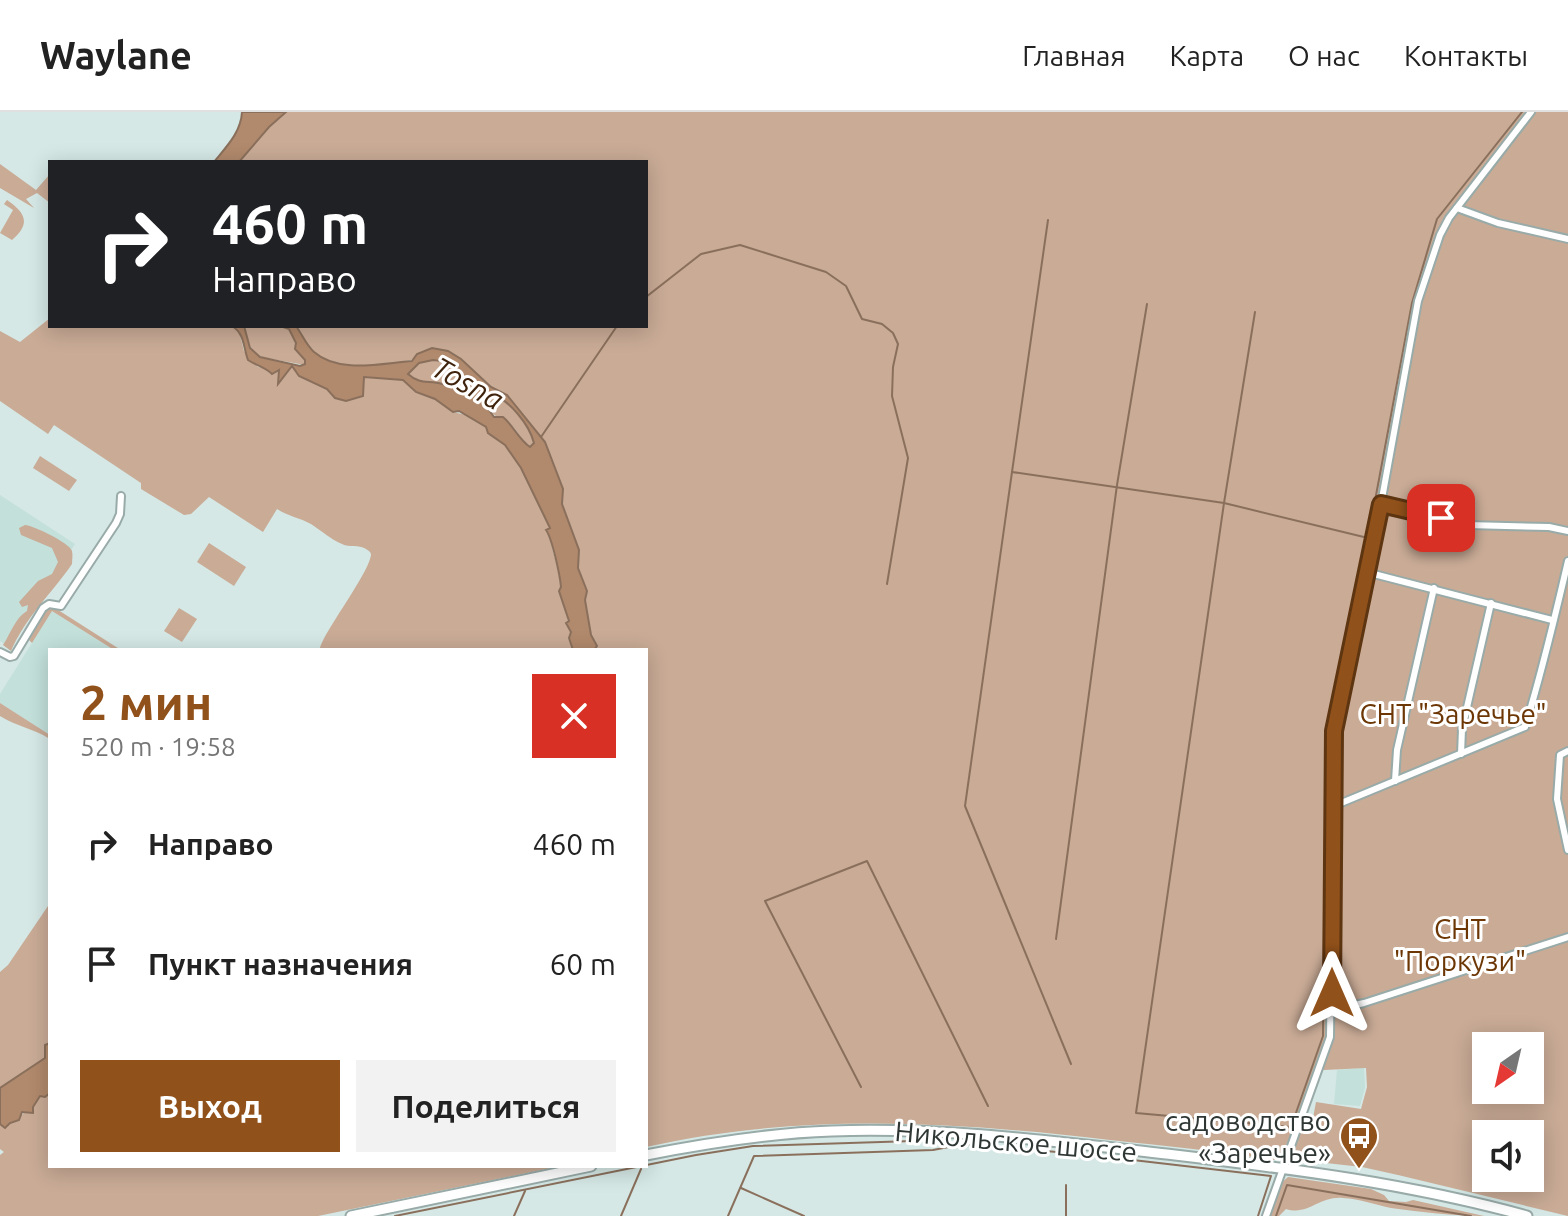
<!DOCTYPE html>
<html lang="ru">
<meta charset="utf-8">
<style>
body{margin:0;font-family:Ubuntu,sans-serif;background:#f2f2f2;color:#222;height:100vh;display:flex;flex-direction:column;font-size:30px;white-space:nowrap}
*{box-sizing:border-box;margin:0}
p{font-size:26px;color:#767676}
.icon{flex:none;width:44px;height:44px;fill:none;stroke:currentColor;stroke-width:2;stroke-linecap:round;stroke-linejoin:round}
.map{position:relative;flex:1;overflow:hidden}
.side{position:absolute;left:48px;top:536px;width:600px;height:520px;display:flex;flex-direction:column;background:#fff;border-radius:0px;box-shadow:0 4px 20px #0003}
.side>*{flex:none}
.banner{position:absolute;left:48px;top:48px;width:600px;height:168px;border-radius:0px;box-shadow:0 4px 20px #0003;background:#202124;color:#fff;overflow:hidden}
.needle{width:52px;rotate:214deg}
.tools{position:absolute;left:1472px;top:920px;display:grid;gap:16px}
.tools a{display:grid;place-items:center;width:72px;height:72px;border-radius:0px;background:#fff;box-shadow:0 4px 20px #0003;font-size:40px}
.pin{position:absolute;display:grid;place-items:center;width:68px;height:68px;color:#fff;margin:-34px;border-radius:16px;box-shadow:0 4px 12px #0006}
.me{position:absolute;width:88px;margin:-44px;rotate:0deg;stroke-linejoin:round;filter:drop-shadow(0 0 6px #0008)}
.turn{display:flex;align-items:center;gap:28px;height:168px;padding:0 32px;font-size:36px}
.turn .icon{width:104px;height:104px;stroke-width:2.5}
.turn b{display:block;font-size:56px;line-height:68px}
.round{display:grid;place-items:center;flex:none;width:84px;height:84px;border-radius:0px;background:#f2f2f2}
.overview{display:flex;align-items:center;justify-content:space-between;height:136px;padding:0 32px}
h1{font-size:48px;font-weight:700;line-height:60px;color:#91511a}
.cta{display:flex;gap:16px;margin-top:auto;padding:16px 32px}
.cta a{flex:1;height:92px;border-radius:0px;background:#91511a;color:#fff;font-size:32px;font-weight:700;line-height:92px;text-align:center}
.cta a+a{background:#f2f2f2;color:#222}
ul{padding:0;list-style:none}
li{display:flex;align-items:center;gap:24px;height:120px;padding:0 32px}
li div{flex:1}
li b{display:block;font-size:30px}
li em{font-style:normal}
header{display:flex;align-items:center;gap:48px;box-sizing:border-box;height:112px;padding:0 40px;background:#fff;border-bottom:2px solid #e0e0e0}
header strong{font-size:38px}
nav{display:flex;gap:44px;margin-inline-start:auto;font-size:28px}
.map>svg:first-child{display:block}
.built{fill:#c3e0db}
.green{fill:#c9ab96;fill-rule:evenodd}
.water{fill:#b1896c;stroke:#8a705c;stroke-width:2;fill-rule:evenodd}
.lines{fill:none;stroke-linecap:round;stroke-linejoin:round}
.stream{stroke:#8a705c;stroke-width:2}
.minor-casing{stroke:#98aba8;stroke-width:10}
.secondary-casing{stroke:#98aba8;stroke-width:13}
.minor{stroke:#fff;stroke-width:6}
.secondary{stroke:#fff;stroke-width:9}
.route-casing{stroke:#5e3511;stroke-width:20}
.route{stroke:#91511a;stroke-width:14}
.labels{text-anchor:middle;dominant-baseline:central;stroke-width:6;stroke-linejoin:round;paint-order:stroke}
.park-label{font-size:28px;fill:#6c3705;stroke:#fff}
.poi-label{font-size:28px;fill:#2f3735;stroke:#fff;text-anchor:end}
.street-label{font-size:28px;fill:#2f3735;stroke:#fff}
.water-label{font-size:30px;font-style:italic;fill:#40230c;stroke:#fff}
</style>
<header>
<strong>Waylane</strong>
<nav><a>Главная</a><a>Карта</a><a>О нас</a><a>Контакты</a></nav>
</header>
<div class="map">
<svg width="1568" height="1104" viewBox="0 0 1568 1104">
<rect width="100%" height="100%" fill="#d5e8e5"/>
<g class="built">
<path d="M0,383L75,432L9,535L0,529Z"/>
<path d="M52,499L114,538H50V623L0,591V582Z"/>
<path d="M1364,956L1365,975L1360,994L1334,992L1337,958Z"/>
</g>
<g class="green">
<path d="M286,0H1525L1443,110L1420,175L1410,215L1379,384L1330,618L1326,924L1293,1017L1280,1047L1273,1048C1219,1039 1164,1034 1110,1028C955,1010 800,1000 646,1035V538H594L597,533L591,523L585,488L587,479L578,456L579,438L562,392L561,382L545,330L507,283L491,275L461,247L448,239C413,248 343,267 314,240C305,233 302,222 296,214H646V50H239L269,15Z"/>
<path d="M1531,0H1568V1104L1398,1063L1362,1055L1299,1048L1292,1045L1300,1015L1302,1018L1307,1017L1313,1006L1316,990L1361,997L1367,975L1366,956L1324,958L1319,954L1330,925L1334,619L1418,189L1440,123ZM1486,934H1530V978H1486ZM1486,1022H1530V1066H1486Z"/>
<path d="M0,52L36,78L50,62V91L37,81L26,87L34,96L0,76Z"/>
<path d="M7,88C26,101 31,112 12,128L0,121L13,98L4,92Z"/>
<path d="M50,206V214H232L239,219L244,239L258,255L280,258L279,271L292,254L299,264L327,277L335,286L364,265L394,266L403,268L416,280L435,287L453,300L466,303L486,315L505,333L521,356L550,416C549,436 560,455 561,475L559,479C566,496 571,518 573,538H320C319,527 364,468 370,447C372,441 371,440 366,437C358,432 350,436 342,432C330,427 322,419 311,412C300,406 288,404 277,397L263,420L209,385L191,402L184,403L141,377V371L54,313L48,322L0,289V219L20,230Z"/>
<path d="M244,214H280L289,217L296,231L295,237L303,244L305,253L260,245L250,236Z"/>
<path d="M433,248C447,249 456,255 461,268L456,275C451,275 447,273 442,272C429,268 419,273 408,262L419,251Z"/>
<path d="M492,282C510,289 529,312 534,331L530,335C521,329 519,320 512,314C500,303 488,306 484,286Z"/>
<path d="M40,344L77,368L69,379L33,356Z"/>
<path d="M25,413C32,413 70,431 72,439C73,443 72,448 72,452C52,481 25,506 11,539L3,533C11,521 15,506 27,499L28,493L22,495L19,490L38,469L52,462L58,450L52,436L21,423L19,416Z"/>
<path d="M209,431L246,455L234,474L197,450Z"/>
<path d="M52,495L55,496L121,538H114L52,499L32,531L28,527L29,524L46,496Z"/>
<path d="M179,496L197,507L182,530L164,519Z"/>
<path d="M0,591L50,623V627C34,617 16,614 0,604Z"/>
<path d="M50,791V931L45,933V946L0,976V860L8,853Z"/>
<path d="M50,981V1054H561L318,1104H0V1043L4,1040L0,1037V1012C14,1009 33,998 40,984H47Z"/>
<path d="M1288,1065L1371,1077L1384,1083L1389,1089L1406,1090L1413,1088L1484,1104C1452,1104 1422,1100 1391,1096C1376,1093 1360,1087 1343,1086C1318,1084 1309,1104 1286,1097L1279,1104H1269L1279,1073Z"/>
</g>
<g class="water">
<path d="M242,0H286L269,15L239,50H214C227,34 241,20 242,0Z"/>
<path d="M232,214H244L250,236L260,245L300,254L305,252V248L295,237L296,231L289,217L280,214H296C302,222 306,233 314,240C339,262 382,251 412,249L417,242L432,236L448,239L461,247L491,275L507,283L545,330L563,377L562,392L579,438L578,456L587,479L585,488L591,523L597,534L594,538H573L569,526L571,520L566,511L569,509L559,479L561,475C560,463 552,426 546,418L550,416L521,356L505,333L488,321L486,315L459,299L453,300L435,287L416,280L403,268L364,265L363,284L346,289L335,286L327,277L299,264L292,254L278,272L279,258L272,262C265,255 257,254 248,248C243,235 245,222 232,214ZM433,248C447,249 456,255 461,268L456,275C451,275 447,273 442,272C429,268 420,273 408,262L419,251ZM492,282C510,289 529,312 534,331L530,335C519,328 513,313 503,305H494L485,292L484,285Z"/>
<path d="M50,931V981L45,985L40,984L33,995V1001L22,1000L19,1008L10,1011L5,1016L0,1012V976L45,946V933Z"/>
</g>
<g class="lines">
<g class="stream">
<path d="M646,185L701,142L740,133L826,160L846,174L862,207L882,212L893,221L898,232L893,255L892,284L908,346L887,472"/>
<path d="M1255,200L1224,391L1136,1001L1291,1015L1323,924L1326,616L1368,426"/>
<path d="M541,325L617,214"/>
<path d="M1012,360L1048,108"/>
<path d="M1056,827L1117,373L1147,192"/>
<path d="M1071,952L965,694L1012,360L1224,391L1368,426L1412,191L1437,107L1522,0"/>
<path d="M861,975L765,789L867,749L988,994"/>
<path d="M1081,1042L1271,1064L1258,1104"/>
<path d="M741,1076L804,1104"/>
<path d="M395,1104L696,1043L753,1034L913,1029"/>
<path d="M514,1104L525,1079"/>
<path d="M621,1104L641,1057"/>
<path d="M728,1104L754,1044L933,1038L964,1032L1057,1040"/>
<path d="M1066,1104V1073"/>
<path d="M1276,1104L1287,1073L1471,1104"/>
</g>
<g class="minor-casing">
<g id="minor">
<path d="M1457,96L1498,111L1568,127"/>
<path d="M1381,392L1467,413L1549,415L1568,419"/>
<path d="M1366,460L1552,508"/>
<path d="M0,540L10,545L14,544L43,496L49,492L61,494L116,411L120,402L121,384"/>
<path d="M1568,639L1560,643L1557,687L1568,738"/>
<path d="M1461,642L1462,617L1491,491"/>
<path d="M1395,669L1397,638L1434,476"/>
<path d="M1334,694L1525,615C1542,560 1555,505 1568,449"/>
<path d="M1332,898L1364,891L1568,825"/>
<path d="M1266,1104L1330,925L1334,619L1381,392L1418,189L1440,123L1449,106L1531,0"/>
</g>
</g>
<g class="secondary-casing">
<g id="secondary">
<path d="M646,1043C707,1031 769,1021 832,1019C947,1015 1061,1030 1175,1043C1294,1057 1411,1072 1527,1104"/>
<path d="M351,1104L591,1054"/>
</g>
</g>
<use href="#minor" class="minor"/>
<use href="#secondary" class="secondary"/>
</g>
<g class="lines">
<g class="route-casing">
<path id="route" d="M1332,881L1334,619L1381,392L1441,406"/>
</g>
<use href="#route" class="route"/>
</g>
<defs>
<g id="bus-pin" transform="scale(2)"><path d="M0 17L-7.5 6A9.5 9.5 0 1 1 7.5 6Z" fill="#91511a" stroke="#fff"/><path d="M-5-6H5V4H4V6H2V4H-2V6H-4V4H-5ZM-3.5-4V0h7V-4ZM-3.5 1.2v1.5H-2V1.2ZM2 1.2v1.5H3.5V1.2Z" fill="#fff"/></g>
</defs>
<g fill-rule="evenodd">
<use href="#bus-pin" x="1359" y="1024"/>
</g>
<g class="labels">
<g class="park-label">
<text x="1453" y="601">СНТ "Заречье"</text>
<text x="1460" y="816">СНТ<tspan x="1460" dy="32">"Поркузи"</tspan></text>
</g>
<g class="poi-label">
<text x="1331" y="1008">садоводство<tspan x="1331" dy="32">«Заречье»</tspan></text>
</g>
<g class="street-label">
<text transform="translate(1016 1029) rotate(5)">Никольское шоссе</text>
</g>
<g class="water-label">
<text transform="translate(468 271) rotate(29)">Tosna</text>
</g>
</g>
</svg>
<div class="tools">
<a><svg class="needle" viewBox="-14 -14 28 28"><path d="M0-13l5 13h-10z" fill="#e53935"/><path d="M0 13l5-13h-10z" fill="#767676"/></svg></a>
<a><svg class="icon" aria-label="sound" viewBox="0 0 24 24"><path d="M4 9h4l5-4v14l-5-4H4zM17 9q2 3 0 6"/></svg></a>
</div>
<div class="pin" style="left:1441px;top:406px;background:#d93025"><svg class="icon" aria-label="arrive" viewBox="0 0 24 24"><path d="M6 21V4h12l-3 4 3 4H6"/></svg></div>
<svg class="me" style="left:1332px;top:881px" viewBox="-20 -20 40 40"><path d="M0-17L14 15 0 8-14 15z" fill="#91511a" stroke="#fff" stroke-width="4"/></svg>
<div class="banner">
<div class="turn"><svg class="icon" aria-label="right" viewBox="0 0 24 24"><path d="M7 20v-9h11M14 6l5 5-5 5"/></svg><div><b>460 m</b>Направо</div></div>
</div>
<section class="side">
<div class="overview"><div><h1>2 мин</h1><p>520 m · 19:58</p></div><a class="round" style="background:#d93025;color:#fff"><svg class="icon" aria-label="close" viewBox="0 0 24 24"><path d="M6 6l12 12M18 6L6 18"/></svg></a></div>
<ul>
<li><svg class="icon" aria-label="right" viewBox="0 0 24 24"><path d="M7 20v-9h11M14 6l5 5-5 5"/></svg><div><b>Направо</b></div><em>460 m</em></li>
<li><svg class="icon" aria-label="arrive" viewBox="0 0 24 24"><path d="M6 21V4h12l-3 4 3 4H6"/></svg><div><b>Пункт назначения</b></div><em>60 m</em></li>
</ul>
<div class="cta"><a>Выход</a><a>Поделиться</a></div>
</section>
</div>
